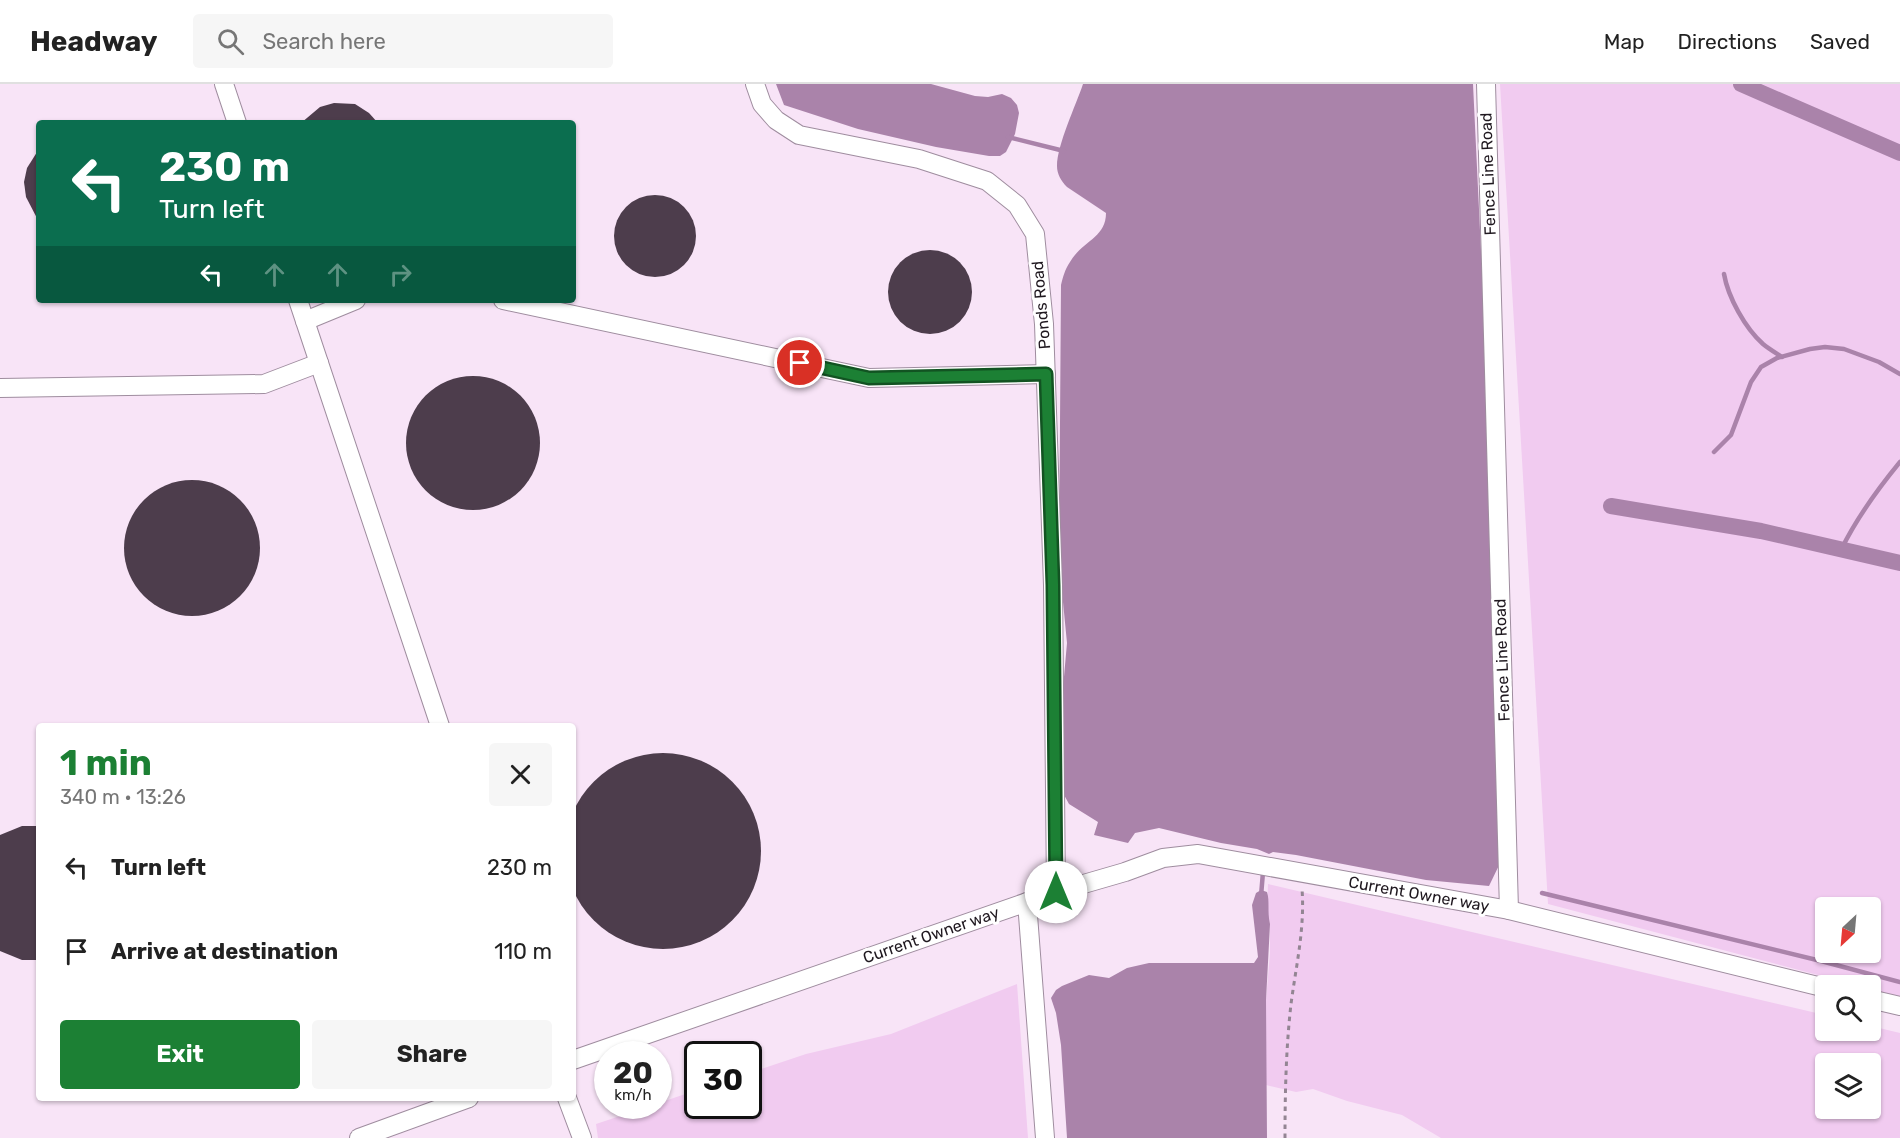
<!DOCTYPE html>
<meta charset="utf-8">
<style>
body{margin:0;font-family:Rubik,sans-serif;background:#f6f6f6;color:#222;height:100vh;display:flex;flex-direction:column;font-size:22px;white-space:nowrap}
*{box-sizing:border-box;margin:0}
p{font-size:20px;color:#767676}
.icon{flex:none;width:33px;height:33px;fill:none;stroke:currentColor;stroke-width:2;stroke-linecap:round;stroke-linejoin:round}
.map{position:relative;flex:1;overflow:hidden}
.details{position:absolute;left:36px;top:639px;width:540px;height:378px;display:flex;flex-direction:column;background:#fff;border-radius:6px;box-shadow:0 2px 4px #0004}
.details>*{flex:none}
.top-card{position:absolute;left:36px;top:36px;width:540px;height:183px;border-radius:6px;box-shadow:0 2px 4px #0004;background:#0b6e4f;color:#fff;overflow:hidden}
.needle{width:39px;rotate:206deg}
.buttons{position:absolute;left:1815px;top:813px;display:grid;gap:12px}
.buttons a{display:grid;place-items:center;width:66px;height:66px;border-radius:6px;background:#fff;box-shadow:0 2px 4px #0004;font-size:30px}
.speed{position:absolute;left:594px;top:957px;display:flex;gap:12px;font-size:30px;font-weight:700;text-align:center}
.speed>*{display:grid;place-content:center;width:78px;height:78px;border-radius:50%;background:#fff;box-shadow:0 2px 4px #0004;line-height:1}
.speed small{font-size:15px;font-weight:400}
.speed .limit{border:3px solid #111;border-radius:9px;background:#fff;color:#111}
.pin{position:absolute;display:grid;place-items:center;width:51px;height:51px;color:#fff;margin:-26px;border:3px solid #fff;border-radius:50%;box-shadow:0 2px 6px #0007}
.me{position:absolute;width:66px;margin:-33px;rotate:0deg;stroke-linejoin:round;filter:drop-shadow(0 0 4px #0008)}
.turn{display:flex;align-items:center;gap:21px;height:126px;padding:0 24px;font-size:27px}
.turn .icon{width:78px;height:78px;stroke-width:2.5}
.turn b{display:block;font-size:42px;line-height:51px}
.lanes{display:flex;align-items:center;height:57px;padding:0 24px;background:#0003;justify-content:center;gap:30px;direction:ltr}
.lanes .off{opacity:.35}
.round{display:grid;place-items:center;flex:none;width:63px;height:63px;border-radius:6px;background:#f6f6f6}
.overview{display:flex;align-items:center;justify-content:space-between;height:102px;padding:0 24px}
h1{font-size:36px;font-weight:700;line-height:45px;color:#1c8034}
.action{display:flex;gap:12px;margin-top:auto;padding:12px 24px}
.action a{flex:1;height:69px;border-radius:6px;background:#1c8034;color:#fff;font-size:24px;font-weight:700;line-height:69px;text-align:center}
.action a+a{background:#f6f6f6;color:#222}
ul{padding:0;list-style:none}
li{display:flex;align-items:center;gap:18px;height:84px;padding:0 24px}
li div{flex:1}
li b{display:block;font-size:22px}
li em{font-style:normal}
header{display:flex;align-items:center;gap:36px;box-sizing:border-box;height:84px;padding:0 30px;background:#fff;border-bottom:2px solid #e0e0e0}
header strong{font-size:28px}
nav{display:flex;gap:33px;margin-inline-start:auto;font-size:21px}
.search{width:420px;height:54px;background:#f6f6f6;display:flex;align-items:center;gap:15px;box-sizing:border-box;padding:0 21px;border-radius:6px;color:#767676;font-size:22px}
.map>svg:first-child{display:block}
.green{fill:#f1cbf0;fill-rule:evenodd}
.water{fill:#aa83aa}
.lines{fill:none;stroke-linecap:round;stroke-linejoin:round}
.stream{stroke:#aa83aa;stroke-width:4.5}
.canal{stroke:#aa83aa;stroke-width:16}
.building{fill:#4d3d4c}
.minor-casing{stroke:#9f8d9f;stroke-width:20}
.path{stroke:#938593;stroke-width:3;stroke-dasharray:4.5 4.5;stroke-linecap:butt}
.minor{stroke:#fff;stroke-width:18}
.route-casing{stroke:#125322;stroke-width:15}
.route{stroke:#1c8034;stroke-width:10}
.labels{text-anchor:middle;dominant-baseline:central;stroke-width:6;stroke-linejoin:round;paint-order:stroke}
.street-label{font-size:16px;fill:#1f181f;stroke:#fff}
</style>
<header>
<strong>Headway</strong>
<div class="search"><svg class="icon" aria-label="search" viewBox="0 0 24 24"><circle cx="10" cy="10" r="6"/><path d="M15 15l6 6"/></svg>Search here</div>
<nav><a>Map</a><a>Directions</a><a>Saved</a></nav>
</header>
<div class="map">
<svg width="1900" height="1054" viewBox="0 0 1900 1054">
<rect width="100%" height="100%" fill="#f8e4f7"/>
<g class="green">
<path d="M1500,0H1900V913L1871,905L1870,902L1856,901L1548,820ZM1826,824H1870V868H1826Z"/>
<path d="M1268,800L1825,931L1826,946H1870L1871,942L1900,949V1054H1441L1402,1031L1347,1017L1313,1005L1296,1008L1266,1001V916L1270,869V840L1267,828ZM1826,980H1870V1024H1826Z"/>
<path d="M1017,900L1028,1054H598L596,1040L650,1022H658L659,1019L697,1006L698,1022H748L749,989L806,970L891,950Z"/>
</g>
<g class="water">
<path d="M776,0H931L975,12L988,13L1002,10L1011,14L1017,21L1019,29L1015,50L1006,68L1000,72H989L936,63L858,45L784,21Z"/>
<path d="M1083,0H1473L1487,292L1488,400L1503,773L1489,802L1426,796L1296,771L1273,768L1269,770L1257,765L1221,759L1159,744L1135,749L1128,759L1094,751L1098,738L1069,720L1063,709L1062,615L1067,559L1059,477L1061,201C1063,193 1065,185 1070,178C1082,157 1106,154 1106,129L1067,103C1061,97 1057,90 1057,82C1057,61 1076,21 1083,0Z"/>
<path d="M1261,806L1267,808C1270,817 1267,827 1270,840L1266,916L1267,1054H1067L1061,961L1056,929L1051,914L1056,906L1062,902L1089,891L1109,894L1127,884L1149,879H1254L1258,873L1252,821L1256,809Z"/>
</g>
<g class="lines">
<g class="stream">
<path d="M1008,53L1064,67"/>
<path d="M1724,190C1728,213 1745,244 1763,260C1769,265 1776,269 1782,273"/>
<path d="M1714,368L1731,351L1751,298L1761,283L1777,274L1810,265L1825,263L1844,265L1879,278L1900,290"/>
<path d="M1841,466C1857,433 1877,406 1900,378"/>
<path d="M1542,809L1821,877L1900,898"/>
<path d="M1261,812L1263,788"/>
</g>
<g class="canal">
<path d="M1741,0L1900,69"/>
<path d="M1611,422L1761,447L1900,479"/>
</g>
</g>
<g class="building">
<path d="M334,19L355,20L369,29L378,39H301L320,23Z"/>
<path d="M39,65V138L26,113L24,98L27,84Z"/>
<circle cx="655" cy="152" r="41"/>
<circle cx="930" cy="208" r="42"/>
<circle cx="473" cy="359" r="67"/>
<circle cx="192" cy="464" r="68"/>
<circle cx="663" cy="767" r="98"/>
<path d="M22,742H39V876H22L0,867V751Z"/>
</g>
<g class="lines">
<g class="minor-casing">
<g id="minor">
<path d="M224,0L237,39"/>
<path d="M755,0L762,20L776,36L799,51L919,75L987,97L1017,121L1035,150L1044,240L1053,501L1056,808"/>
<path d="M1486,0L1509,826L1826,904"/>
<path d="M298,216L440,642"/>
<path d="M503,216L869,294L1046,290"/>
<path d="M305,237L356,216"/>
<path d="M0,304L264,300L319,279"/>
<path d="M1027,818L1045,1054"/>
<path d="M1870,915L1900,922"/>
<path d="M573,976L1056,808L1125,788L1163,774L1198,770L1509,826"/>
<path d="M567,1014L582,1054"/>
<path d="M359,1054L469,1014"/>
</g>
</g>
<path class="path" d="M1285,1054C1285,1009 1286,964 1291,920C1296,882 1305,844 1302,805"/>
<use href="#minor" class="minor"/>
</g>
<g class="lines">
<g class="route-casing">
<path id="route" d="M800,279L869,294L1046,290L1053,501L1056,808"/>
</g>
<use href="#route" class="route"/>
</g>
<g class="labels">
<g class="street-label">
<text transform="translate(1488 90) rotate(-92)">Fence Line Road</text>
<text transform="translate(1041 221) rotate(-95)">Ponds Road</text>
<text transform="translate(1502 576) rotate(-92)">Fence Line Road</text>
<text transform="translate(1419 810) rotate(10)">Current Owner way</text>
<text transform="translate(931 851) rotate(-19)">Current Owner way</text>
</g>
</g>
</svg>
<div class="buttons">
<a><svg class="needle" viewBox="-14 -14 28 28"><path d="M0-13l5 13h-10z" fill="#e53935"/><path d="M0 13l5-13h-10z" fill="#767676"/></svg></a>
<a><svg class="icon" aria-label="search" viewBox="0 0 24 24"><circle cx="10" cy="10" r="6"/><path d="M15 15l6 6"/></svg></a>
<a><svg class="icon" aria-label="layers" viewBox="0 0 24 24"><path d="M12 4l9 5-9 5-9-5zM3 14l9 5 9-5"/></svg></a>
</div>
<div class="speed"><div>20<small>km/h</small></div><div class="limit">30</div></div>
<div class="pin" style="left:800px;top:279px;background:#d93025"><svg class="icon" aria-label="arrive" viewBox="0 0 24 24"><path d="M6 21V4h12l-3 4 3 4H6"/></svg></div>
<svg class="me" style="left:1056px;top:808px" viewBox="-20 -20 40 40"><circle r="19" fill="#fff"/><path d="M0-13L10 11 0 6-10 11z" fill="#1c8034"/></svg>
<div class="top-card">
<div class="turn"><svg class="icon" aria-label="left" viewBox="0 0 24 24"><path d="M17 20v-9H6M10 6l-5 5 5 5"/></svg><div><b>230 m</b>Turn left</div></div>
<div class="lanes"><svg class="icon" aria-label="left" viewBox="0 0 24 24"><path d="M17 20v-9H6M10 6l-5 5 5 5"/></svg><svg class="icon off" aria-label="ahead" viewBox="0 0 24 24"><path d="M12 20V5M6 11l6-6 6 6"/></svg><svg class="icon off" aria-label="ahead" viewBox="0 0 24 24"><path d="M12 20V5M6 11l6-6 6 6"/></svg><svg class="icon off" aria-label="right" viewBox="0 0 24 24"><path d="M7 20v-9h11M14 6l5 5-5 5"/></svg></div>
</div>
<section class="details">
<div class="overview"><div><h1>1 min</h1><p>340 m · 13:26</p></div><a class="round"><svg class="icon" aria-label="close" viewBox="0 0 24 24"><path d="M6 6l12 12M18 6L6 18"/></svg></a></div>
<ul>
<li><svg class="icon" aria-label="left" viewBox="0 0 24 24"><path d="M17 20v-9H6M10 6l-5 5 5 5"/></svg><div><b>Turn left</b></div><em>230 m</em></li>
<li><svg class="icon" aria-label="arrive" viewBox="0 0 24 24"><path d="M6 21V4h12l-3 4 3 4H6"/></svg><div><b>Arrive at destination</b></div><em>110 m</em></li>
</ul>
<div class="action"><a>Exit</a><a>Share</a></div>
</section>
</div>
